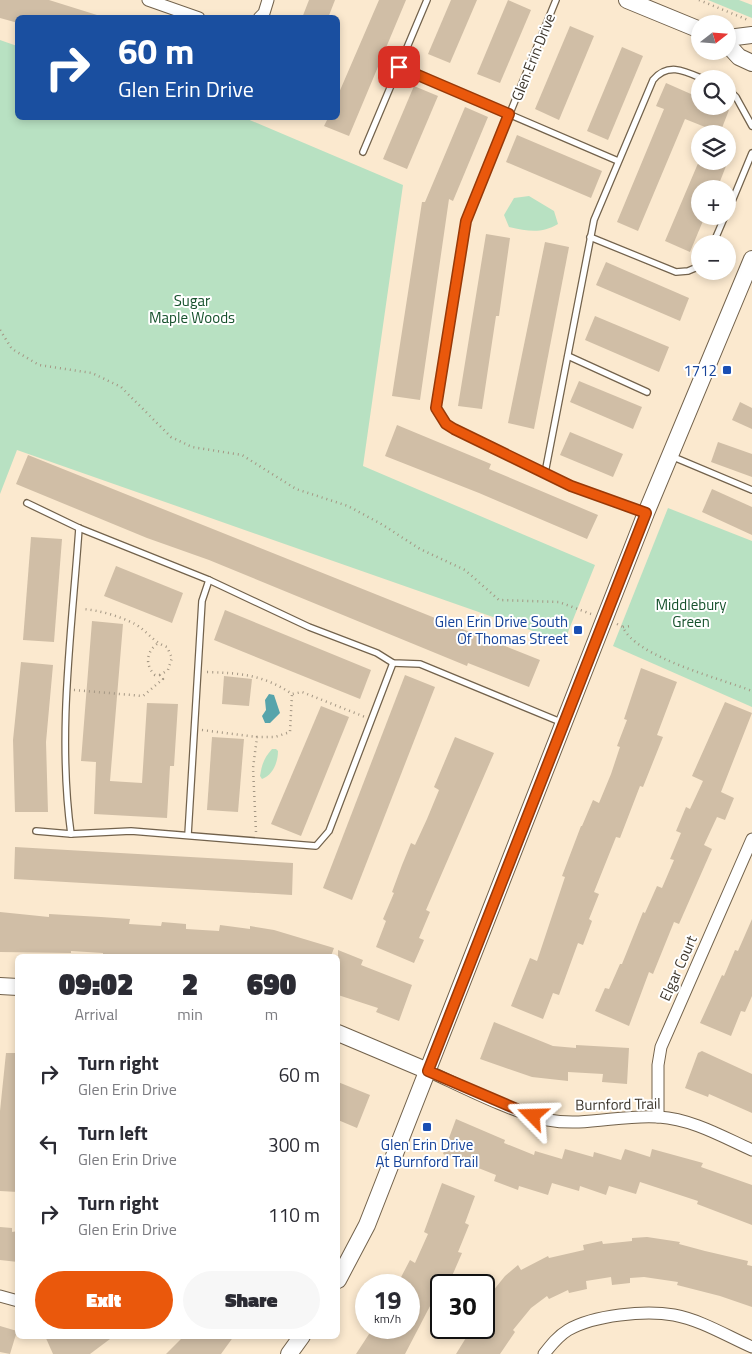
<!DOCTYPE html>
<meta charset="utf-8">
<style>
body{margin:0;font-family:"Titillium Web",sans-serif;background:#f7f7f7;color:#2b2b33;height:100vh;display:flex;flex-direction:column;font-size:19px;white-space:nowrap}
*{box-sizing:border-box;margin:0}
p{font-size:16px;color:#7c7c81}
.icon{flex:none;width:28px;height:28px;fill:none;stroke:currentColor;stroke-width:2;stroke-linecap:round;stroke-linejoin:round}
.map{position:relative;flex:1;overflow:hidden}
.side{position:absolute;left:15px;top:954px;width:325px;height:385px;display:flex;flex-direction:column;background:#fff;border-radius:8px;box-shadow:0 2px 8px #0003}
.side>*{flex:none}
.top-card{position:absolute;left:15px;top:15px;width:325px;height:105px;border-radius:8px;box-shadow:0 2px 8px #0003;background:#1a4fa0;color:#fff;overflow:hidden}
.needle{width:32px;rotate:73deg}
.buttons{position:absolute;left:691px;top:15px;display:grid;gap:10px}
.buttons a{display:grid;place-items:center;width:45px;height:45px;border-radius:50%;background:#fff;box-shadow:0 2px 8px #0003;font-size:25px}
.speed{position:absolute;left:355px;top:1274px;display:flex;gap:10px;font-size:25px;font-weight:700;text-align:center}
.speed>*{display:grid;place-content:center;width:65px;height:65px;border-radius:50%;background:#fff;box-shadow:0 2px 8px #0003;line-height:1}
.speed small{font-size:12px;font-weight:400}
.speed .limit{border:2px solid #111;border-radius:8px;background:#fff;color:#111}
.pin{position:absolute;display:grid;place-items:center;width:42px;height:42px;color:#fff;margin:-21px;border-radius:10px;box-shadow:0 2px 8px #0006}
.me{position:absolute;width:55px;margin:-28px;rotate:292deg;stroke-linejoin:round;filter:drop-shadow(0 0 4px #0008)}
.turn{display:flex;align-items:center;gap:18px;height:105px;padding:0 20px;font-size:22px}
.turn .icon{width:65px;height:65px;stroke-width:2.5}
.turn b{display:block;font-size:35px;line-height:42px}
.eta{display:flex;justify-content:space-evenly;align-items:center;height:85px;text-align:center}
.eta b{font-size:30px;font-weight:800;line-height:35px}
.cta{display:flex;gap:10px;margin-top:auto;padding:10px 20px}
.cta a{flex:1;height:58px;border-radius:30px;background:#ea580c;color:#fff;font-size:20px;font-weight:800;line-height:58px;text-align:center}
.cta a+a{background:#f7f7f7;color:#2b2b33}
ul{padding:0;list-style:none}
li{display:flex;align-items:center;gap:15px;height:70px;padding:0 20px}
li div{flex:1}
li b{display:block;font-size:19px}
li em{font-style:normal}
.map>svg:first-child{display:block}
.green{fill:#b8e1c2}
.water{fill:#57a4ab}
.building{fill:#d0bea6}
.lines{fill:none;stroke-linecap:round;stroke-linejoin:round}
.lane-casing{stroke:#72624c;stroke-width:8}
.street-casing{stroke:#72624c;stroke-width:13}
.secondary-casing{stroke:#72624c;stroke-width:18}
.path{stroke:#a49784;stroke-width:2.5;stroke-dasharray:1 4;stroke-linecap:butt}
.lane{stroke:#fff;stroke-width:5.5}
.street{stroke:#fff;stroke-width:11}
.secondary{stroke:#fff;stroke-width:16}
.route-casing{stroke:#983908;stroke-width:12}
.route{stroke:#ea580c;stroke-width:9}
.transit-dot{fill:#1a4fb4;stroke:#fff;stroke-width:2}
.labels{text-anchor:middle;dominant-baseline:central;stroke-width:4;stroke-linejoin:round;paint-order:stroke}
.street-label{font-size:15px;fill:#3d362c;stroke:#fff}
.park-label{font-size:15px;fill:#16512c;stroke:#fff}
.transit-label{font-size:15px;fill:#164399;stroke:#fff;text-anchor:end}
</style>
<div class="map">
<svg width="752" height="1354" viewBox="0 0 752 1354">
<rect width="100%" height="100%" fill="#fbe9cf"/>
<g class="green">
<path d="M708,0H739L752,5V18Z"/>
<path d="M0,40L17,46L18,118H245L403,185L363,466L595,565L564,642L17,450L0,494Z"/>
<path d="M529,196L554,211L558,224C541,234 528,231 509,227L504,215L514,198Z"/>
<path d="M668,508L752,541V707L613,646Z"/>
<path d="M272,749H276L278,751C278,762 273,775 262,779L260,776C262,764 264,758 272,749Z"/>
</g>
<path class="water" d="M269,694L274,695L280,713L270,723H265L262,716L266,710L265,700Z"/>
<g class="building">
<path d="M0,0H49L97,15L96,18H18V23L0,18Z"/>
<path d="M309,0H335L328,18H302Z"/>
<path d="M379,0H406L349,136L324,126L328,118H338V95Z"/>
<path d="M451,0H477L450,63L428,54Z"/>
<path d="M508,0L531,10L500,83L477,74Z"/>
<path d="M570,26L594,36L559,120L535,109Z"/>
<path d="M622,47L643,56L608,140L587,131Z"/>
<path d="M666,83L700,98V106H720L729,110L720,133L685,119L638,231L617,222L664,109L656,106Z"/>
<path d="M414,86L438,96L407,169L383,159Z"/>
<path d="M465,107L488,117L453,201L449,199L420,400L392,396L422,202H425Z"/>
<path d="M517,135L602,171L591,198L506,162Z"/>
<path d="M699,161H728L717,189H700V216H705L690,252L665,241Z"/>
<path d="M486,234L510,238L499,316H496L482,409L458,406Z"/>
<path d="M545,242L569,247L534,429L508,423Z"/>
<path d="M606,262L689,298L680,321L596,285Z"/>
<path d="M595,316L669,347L659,372L585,340Z"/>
<path d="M579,381L642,407L633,429L570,402Z"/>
<path d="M740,402L752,408V429L732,420Z"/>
<path d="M397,425L491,464L489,469L598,515L587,539L479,493L385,456Z"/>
<path d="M570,432L623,454L613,477L560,455Z"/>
<path d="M718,442L752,454V477L711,462Z"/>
<path d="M28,455L540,660L529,687L468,663L467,666L209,560L147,538L16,484Z"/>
<path d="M712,489L752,507V535L702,512Z"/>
<path d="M31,537L62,539L54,642L23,640Z"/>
<path d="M116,566L183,593L172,623L104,596Z"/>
<path d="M225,610L371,670L360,699L214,640Z"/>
<path d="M92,621L123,624L110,781L142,783L147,703L178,704L174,766H170L167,818L94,814L96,762L81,761Z"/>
<path d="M21,662L53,665L46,742L48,812H15L13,740Z"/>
<path d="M641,668L677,682L657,735L663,737L643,787L640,786L620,838L616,837L594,892L599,894L589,919L592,921L583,945L578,943L559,995L553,993L543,1019L511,1006L530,958L537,961L565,877L562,876L581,826H582L593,800L599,803L611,774L620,747L617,746L627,720L624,719Z"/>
<path d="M405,675L435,687L352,900L323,888Z"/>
<path d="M224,676L252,679L249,706L222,704Z"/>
<path d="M725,702L752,713L721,792L734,798L725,820L717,817L704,845L712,849L679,924L674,922L653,974L649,972L629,1026L595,1011L605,988L609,989L620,964H622L643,912L645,913L657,886L662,888L674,860L670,859L681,833L676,831L686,807L690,809L703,781L692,776Z"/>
<path d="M321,706L349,717L301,836L271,824Z"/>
<path d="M212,737L244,739L238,812L207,810Z"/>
<path d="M455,737L494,753L426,910L430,912L419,938L424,940L414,963L376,947L386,921L383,919L394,893L392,892L402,865L411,843L415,845L427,819L439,790L434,787Z"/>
<path d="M15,847L293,863L292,895L14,879Z"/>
<path d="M0,912L49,917V914L101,917L130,919L129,924L161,926L162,922L186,924V929L219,931L220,925L250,929V926L274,930L334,948L331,956H103V953L71,951V953L0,952Z"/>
<path d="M752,919V996L745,1012L741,1011L731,1036L700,1023L722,975L724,976L735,950L738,951Z"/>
<path d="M338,950L363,960L361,965L412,985L399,1021L376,1012L378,1008L338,995Z"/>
<path d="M494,1022L553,1046L576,1048V1045L629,1048L627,1084L602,1082L603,1074L568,1072V1081L532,1077L480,1059Z"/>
<path d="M702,1051L752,1074V1113L709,1094L708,1097L685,1088L698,1053Z"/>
<path d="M6,1053H18V1192L0,1191V1111Z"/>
<path d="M338,1082L370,1095L357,1128L338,1120Z"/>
<path d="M456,1119L505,1140L504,1143L534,1155L535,1151L562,1159L565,1149L593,1157L594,1152L621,1160L625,1149L650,1157L652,1149L703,1163L701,1167L752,1185V1225L697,1204L698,1201L640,1182L636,1194L609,1186L606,1195L580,1186L579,1191L552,1183L548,1195L519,1186L518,1190L494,1181L496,1175L443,1154Z"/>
<path d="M442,1183L475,1196L465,1223L469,1225L458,1252L462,1253L452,1276L448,1274L441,1285L405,1354H356L373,1328H409V1285L398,1283L410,1260L415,1263L428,1234L424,1232Z"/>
<path d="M0,1227L12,1228V1232L18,1231V1262L0,1260Z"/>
<path d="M647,1237L680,1242L679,1244L705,1251L748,1261L747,1265L752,1266V1307L720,1296L677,1285L678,1282L644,1277L630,1278V1283L612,1285L611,1277L586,1281L587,1289L569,1293L568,1290L549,1299L547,1296L531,1308L513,1330L515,1332L500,1354H456L472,1328H484V1302L505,1276L518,1265L521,1270L548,1256L549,1258L584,1250L583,1245L602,1241L603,1244L632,1241V1238Z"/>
<path d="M0,1326L17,1331L10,1354L0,1352Z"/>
<path d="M45,1336H114L90,1354H53Z"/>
<path d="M184,1336H234L221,1354H166Z"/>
</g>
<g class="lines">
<g class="lane-casing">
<g id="lane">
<path d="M556,0L466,221L436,408L446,424L454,429L571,486L644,512"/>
<path d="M399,67L618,161"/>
<path d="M728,89L736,97L752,126"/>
<path d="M363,152L427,0"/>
<path d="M728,211L752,153"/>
<path d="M590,237L676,272L688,271L700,266"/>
<path d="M713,244L725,216"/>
<path d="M568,356L647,392"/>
<path d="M671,456L752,490"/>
<path d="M545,473L594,220L653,80C668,62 685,71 703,79"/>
<path d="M27,503L79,528L209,580L309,627L377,653L393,663L420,664L563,723"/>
<path d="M36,831L71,834L131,831L316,846L329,831L393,663"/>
<path d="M71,834C57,733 72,629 79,528"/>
<path d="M188,835L202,601L209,580"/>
</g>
</g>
<g class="street-casing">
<g id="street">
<path d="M148,0L199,18"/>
<path d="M259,18L264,13L268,0"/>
<path d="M428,1071C463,1087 511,1112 548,1120C585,1127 622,1114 659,1117C692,1119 723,1137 752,1150"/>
<path d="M658,1117V1065L661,1047L752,839"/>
<path d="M0,1296L18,1301"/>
<path d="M544,1354C551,1345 558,1336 568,1330C594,1315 645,1310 674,1315C701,1320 727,1336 752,1347"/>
</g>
</g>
<g class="secondary-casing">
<g id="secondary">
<path d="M627,0L700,30"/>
<path d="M728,38L752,35"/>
<path d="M728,45L739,57L752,63"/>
<path d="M0,986L18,987"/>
<path d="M338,1033L428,1071"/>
<path d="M338,1280L367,1225L646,513L752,259"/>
<path d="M289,1354L302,1336"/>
</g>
</g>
<g class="path">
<path d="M699,0L748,20"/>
<path d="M0,330L12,349L39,365L92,373L121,387L171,437L192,447L242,455L296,489L348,506L383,525L420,549L465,570L499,600L559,602L591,614"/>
<path d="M617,624L623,627C635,657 722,679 752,691"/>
<path d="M623,627L631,626"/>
<path d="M157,644C146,652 145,666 155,675H160"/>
<path d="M207,672C240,673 264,675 292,694L302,692L365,717"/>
<path d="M74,690L143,696L163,679L160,675L168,670L172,658L167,647C153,642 147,631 135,624C119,616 99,610 82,609"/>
<path d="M202,730L257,737"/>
<path d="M256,832L253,768L257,737H275L290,732L292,694"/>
</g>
<use href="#lane" class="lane"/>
<use href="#street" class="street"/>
<use href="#secondary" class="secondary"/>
</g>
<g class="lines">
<g class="route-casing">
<path id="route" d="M399,67L509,114L466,221L436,408L446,424L454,429L571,486L646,513L428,1071L533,1116"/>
</g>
<use href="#route" class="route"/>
</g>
<g class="transit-dot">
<rect x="722" y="365" width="10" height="10" rx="2.5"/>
<rect x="573" y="625" width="10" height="10" rx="2.5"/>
<rect x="422" y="1122" width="10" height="10" rx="2.5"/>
</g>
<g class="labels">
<g class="street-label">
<text transform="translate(533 57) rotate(-68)">Glen Erin Drive</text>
<text transform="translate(678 968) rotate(-66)">Elgar Court</text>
<text transform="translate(618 1104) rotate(-1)">Burnford Trail</text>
</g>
<g class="park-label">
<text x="192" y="300">Sugar<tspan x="192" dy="17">Maple Woods</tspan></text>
<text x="691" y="604">Middlebury<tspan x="691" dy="17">Green</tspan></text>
</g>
<g class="transit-label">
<text x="717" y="370">1712</text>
<text x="568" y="621">Glen Erin Drive South<tspan x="568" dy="17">Of Thomas Street</tspan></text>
<text x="427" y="1144" text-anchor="middle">Glen Erin Drive<tspan x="427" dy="17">At Burnford Trail</tspan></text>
</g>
</g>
</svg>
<div class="buttons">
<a><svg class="needle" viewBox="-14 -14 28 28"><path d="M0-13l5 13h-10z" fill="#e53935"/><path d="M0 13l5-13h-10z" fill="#7c7c81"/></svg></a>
<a><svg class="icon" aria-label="search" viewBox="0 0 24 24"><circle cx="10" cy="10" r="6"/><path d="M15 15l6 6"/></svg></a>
<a><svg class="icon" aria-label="layers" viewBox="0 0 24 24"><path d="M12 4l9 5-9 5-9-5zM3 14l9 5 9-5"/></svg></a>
<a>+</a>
<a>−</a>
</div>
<div class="speed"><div>19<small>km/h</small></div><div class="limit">30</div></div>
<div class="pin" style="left:399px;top:67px;background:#d93025"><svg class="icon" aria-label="arrive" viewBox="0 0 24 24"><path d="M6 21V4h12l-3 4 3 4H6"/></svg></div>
<svg class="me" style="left:533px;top:1116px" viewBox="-20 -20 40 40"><path d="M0-17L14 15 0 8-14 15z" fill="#ea580c" stroke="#fff" stroke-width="4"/></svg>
<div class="top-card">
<div class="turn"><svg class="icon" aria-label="right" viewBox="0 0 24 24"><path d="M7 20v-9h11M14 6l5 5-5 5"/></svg><div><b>60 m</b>Glen Erin Drive</div></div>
</div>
<section class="side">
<div class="eta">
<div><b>09:02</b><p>Arrival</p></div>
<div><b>2</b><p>min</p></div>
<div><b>690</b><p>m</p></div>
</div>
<ul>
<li><svg class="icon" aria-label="right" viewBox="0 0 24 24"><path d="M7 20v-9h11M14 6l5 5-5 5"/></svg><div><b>Turn right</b><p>Glen Erin Drive</p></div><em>60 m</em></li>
<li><svg class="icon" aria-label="left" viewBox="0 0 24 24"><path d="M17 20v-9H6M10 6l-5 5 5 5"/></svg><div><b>Turn left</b><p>Glen Erin Drive</p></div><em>300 m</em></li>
<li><svg class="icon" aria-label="right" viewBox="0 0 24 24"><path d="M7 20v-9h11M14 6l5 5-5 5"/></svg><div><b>Turn right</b><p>Glen Erin Drive</p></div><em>110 m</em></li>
</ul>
<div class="cta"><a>Exit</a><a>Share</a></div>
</section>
</div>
